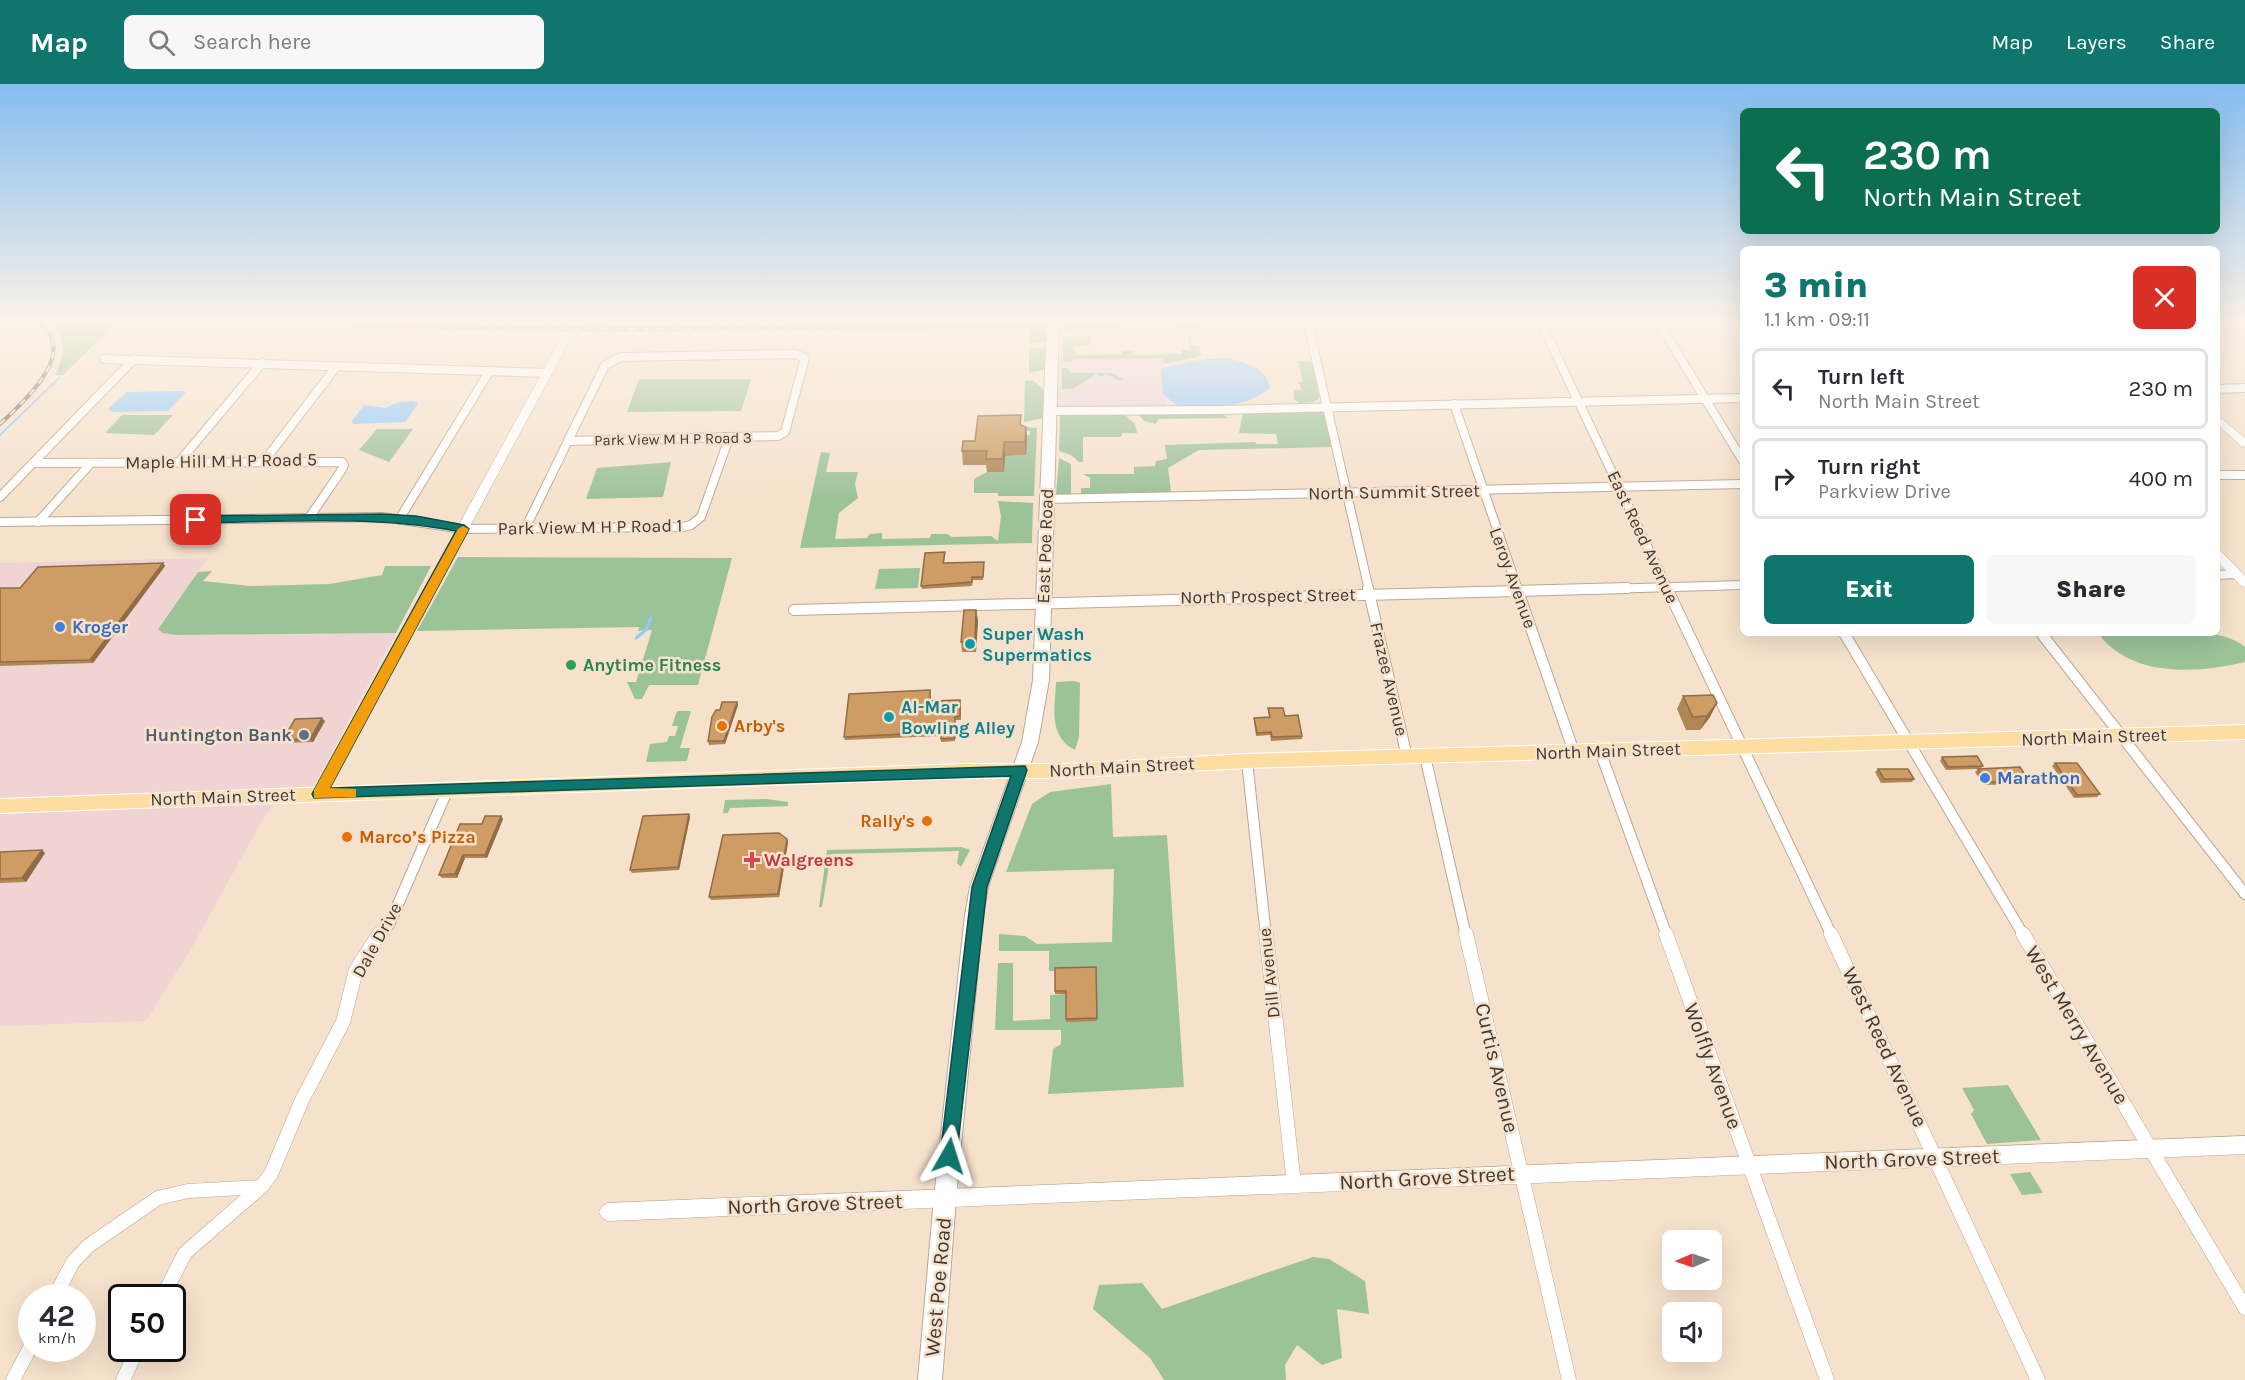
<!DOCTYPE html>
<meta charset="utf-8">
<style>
body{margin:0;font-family:Karla,sans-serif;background:#f7f7f7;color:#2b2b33;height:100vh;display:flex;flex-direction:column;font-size:22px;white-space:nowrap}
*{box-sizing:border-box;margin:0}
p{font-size:20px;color:#7c7c81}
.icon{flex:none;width:33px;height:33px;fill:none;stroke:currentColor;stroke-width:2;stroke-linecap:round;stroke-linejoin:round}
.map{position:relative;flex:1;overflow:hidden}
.panel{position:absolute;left:1740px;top:162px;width:480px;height:390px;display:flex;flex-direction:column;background:#fff;border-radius:9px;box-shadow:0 6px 24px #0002}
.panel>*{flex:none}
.hud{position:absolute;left:1740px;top:24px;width:480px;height:126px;border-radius:9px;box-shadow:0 6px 24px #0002;background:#0b6e4f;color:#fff;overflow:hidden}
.needle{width:39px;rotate:268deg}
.buttons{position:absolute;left:1662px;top:1146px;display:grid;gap:12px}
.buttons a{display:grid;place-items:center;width:60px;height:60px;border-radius:9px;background:#fff;box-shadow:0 6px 24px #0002;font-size:30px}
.speed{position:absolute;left:18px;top:1200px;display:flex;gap:12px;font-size:30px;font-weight:700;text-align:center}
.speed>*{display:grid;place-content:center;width:78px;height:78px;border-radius:50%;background:#fff;box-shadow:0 6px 24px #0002;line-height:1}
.speed small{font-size:15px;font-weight:400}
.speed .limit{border:3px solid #111;border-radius:9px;background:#fff;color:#111}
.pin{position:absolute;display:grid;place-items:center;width:51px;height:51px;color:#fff;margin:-26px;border-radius:12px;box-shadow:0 3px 9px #0006}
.me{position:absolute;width:66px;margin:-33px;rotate:6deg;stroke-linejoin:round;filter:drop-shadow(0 0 4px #0008)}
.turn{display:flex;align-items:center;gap:21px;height:126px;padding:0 24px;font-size:27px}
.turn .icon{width:78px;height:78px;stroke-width:2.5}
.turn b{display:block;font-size:42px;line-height:51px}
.round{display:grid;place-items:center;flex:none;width:63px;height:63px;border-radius:9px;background:#f7f7f7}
.overview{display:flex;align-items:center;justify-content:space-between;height:102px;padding:0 24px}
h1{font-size:36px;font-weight:800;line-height:45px;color:#0f766e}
.action{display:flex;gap:12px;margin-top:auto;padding:12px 24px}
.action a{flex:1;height:69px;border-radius:9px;background:#0f766e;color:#fff;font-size:24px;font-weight:800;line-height:69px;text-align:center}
.action a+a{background:#f7f7f7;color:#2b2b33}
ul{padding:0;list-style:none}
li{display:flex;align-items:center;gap:18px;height:81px;margin:0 12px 9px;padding:0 12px;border:3px solid #e1e1e2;border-radius:9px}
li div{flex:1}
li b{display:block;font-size:22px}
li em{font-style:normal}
header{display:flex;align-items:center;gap:36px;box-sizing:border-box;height:84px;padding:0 30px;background:#0f766e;color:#fff}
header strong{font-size:28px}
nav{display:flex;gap:33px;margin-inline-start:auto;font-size:21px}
.search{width:420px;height:54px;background:#f7f7f7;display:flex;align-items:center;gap:15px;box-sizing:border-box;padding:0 21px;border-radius:9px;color:#7c7c81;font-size:22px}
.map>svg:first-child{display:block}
.commercial{fill:#efd4d3}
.education{fill:#edd4dc}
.green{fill:#9cc299}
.water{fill:#91cafd}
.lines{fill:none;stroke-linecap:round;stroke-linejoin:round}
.stream-far1{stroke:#91cafd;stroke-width:2}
.stream{stroke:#91cafd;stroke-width:3}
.minor-far2-casing{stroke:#bba893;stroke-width:10}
.minor-far1-casing{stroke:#bba893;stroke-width:12}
.minor-casing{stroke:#bba893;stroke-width:15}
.tertiary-casing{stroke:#bba893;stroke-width:1}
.secondary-casing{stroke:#bba893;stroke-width:2}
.primary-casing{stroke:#fff;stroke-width:2}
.minor-far2{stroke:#fff;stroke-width:8}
.minor-far1{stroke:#fff;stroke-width:10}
.minor{stroke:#fff;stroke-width:14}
.tertiary{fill:#fff;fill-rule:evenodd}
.secondary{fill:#fff;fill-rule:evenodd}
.primary{fill:#fddda1;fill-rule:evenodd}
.rail-casing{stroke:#7a6e62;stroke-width:4}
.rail{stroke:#f6e2cc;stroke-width:2;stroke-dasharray:7;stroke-linecap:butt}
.wall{fill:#b18656}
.shaded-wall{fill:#906d46}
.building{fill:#ce9c64;stroke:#906d46;stroke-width:1.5}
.route{fill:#0f766e;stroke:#0a4d48;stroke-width:1.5}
.slow{fill:#f59e0b}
.shop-dot{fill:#3f7fe0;stroke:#f6e2cc;stroke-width:2}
.culture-dot{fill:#0f9aa8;stroke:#f6e2cc;stroke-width:2}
.leisure-dot{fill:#2e9e5b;stroke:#f6e2cc;stroke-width:2}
.food-dot{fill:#e8710a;stroke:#f6e2cc;stroke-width:2}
.service-dot{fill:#5c6f8a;stroke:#f6e2cc;stroke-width:2}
.health-dot{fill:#e0444e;stroke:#f6e2cc;stroke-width:2}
.labels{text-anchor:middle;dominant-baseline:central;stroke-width:5;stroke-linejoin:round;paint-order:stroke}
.far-street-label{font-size:15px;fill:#423a32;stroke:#f6e2cc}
.street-label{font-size:18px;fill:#423a32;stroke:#f6e2cc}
.shop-label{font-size:18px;font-weight:bold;fill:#366cbe;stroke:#f6e2cc;text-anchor:start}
.culture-label{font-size:18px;font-weight:bold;fill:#0d838f;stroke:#f6e2cc;text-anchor:start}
.leisure-label{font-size:18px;font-weight:bold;fill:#27864d;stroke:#f6e2cc;text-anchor:start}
.food-label{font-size:18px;font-weight:bold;fill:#c56008;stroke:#f6e2cc;text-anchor:start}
.service-label{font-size:18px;font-weight:bold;fill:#4e5e75;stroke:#f6e2cc;text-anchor:end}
.health-label{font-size:18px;font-weight:bold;fill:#be3a42;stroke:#f6e2cc;text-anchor:start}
.near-street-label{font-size:21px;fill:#423a32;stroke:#f6e2cc}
</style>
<header>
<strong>Map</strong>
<div class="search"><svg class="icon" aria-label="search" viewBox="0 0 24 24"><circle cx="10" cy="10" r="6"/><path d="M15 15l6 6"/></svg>Search here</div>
<nav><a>Map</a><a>Layers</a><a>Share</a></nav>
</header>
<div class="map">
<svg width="2245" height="1296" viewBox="0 0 2245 1296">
<rect width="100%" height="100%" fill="#f6e2cc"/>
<g class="commercial">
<path d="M585,236H1053V238L579,247Z"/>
<path d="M208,474L158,544L163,549L177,551L396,549L313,703L284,704L262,737L191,865L146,937L0,942V479Z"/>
</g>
<g class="education">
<rect x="2217" y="236" width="28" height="22"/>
<path d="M1056,273H1164L1167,324H1055Z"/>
</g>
<g class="green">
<path d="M49,236L118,237L63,291H55C66,270 66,254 49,236Z"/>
<path d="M591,236H721L589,240Z"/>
<path d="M1296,237V240L1197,242V246L1190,247L1192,261L1199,262L1201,272L1164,280L1163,274L1072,275L1071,278H1063V252H1090L1091,261L1074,262L1076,271L1122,270L1123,267H1132L1133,271L1182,270V266H1190L1188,246H1181L1179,242L1104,243L1100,247L1095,244H1075L1074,247H1063V241Z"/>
<path d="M1049,240L1047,257L1030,260L1031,244L852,248L851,243Z"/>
<path d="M1040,264L1046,266V285L1029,289V265Z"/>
<path d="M1298,277L1313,278L1319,314L1314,318L1299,319L1294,315V306H1301L1299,298H1303Z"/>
<path d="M1062,284H1068L1070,289H1112L1123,295L1119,297L1106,290L1101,293L1096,290L1073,305H1062Z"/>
<path d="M639,295H751L741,327L627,328Z"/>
<path d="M1033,296L1044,306V334L1024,338L1025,297Z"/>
<path d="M1314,325L1325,329L1331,363L1199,366L1168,384L1171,408L1081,411V404H1090V394L1083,390H1134V383L1155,382L1156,377L1167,375L1165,361L1255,358L1256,360H1278L1276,350L1239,349L1243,328Z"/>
<path d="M1219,329L1229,334L1158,335L1156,340L1144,337L1138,330Z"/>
<path d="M1065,330H1124L1135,340L1137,349H1122L1121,353H1083V378H1079L1071,371L1059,367L1060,332Z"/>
<path d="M122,331H173L154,351L105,349Z"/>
<path d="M1024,343L1037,344L1034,412H998V409H974V395L987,388H1004L1005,372L1026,371L1025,351H1030V347H1024Z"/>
<path d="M377,345H413L389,378L359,366Z"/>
<path d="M821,368L830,369L826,388H858L855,400L858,414L839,429L835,455L867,454L870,450L882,449V455L930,454L931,450H947L952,453L991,452L998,457L1001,432L998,417L1033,419L1032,459L800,464Z"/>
<path d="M1059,374L1071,380V411L1056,410Z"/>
<path d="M671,378L663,413L586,415L597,384Z"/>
<path d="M458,473L732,474L698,601H649L642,615H635L627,598H636L652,546L638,547L639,543L417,547Z"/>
<path d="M385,482H431L396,549L177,551L163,549L158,545L198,488L212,487L203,497L250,502L329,500L382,491Z"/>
<path d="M920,484L918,504L875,505L879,485Z"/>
<path d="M2105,549C2140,549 2220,540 2245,563V578C2199,589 2135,594 2101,553Z"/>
<path d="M1074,597L1080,599L1079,653L1075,666C1048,652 1055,624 1056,598Z"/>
<path d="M677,627H691L680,664H690L687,677L646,678L650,660L667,658L669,652H675L678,642H672Z"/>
<path d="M1111,700L1113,753L1167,751L1184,1003L1048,1010L1053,965L1061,960V946H995L998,879H1013V937L1050,935V911L1066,910L1097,937L1055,887H1049V867H999V850L1025,852L1037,860L1112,858L1114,785L1006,788L1032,720L1050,708Z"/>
<path d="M766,715L788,718V722L730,724L728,729H723L725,716Z"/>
<path d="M962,763L970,766L961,783L957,779L959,767L831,770L822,823H819L827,766Z"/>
<path d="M2008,1001L2041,1056L1987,1060L1971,1030L1974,1026L1962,1004Z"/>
<path d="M2030,1088L2043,1109L2022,1111L2010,1090Z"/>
<path d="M1313,1173L1329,1175L1365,1197L1369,1230L1337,1225L1342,1274L1322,1281L1297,1261L1285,1281L1286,1296H1164L1150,1274L1093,1225L1099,1201L1142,1199L1162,1225Z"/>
</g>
<g class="water">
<path d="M1225,274C1242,277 1266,283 1270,303C1254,322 1207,326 1182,322C1174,321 1169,315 1163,310L1161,288L1163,284L1197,276Z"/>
<path d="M183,307L186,308L168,327L112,328L108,325L127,308Z"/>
<path d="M412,317L419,319L405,338L353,340L352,337L364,321L385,324L399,318Z"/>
</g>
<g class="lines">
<path class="stream-far1" d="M0,351L59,294"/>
<path class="stream" d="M636,554L646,546L651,534"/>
<g class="minor-far2-casing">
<g id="minor-far2">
<path d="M1307,236L1369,506"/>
<path d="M1543,243L1668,506"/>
<path d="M1662,244L1743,377"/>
<path d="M104,275L547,289"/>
<path d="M2217,305L2245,304"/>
<path d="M1454,320L1518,506"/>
<path d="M1050,327L1221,326L1743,314"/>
<path d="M265,376L336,283"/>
<path d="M179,378L262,279"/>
<path d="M33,379L342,378L344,381L341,387L309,434"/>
<path d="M2217,391H2245"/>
<path d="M0,413L134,275"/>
<path d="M1046,415L1743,400"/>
<path d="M400,434L489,288"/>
<path d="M0,438L382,433L463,445L683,443L691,441L701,433L729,354"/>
<path d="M38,438L91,379"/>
<path d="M525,445L605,281L621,273L795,270L805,274L785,348L778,352L568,357"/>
<path d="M2217,491L2236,490"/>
<path d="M1570,506L1743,501"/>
</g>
</g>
<g class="minor-far1-casing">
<g id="minor-far1">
<path d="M1368,504L1407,673"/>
<path d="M1517,504L1574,668"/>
<path d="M1667,504L1832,852"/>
<path d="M794,526L1627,504"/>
<path d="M1844,549L2024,852"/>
<path d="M2041,549L2245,810"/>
<path d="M1600,667L1667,852"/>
<path d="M1425,672L1466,852"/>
<path d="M1247,677L1266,852"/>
<path d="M378,852L389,841L448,705"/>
</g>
</g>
<g class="minor-casing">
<g id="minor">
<path d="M1266,850L1294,1100"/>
<path d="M1466,850L1569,1296"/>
<path d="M1666,850L1827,1296"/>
<path d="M1831,850L2038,1296"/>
<path d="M2023,850L2245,1224"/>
<path d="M54,1214L73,1178L88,1162L158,1114L188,1107L261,1103L271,1090L302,1016L343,938L356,886L379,850"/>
<path d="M162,1214L185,1169L261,1103"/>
<path d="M13,1296L32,1260"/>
<path d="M123,1296L138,1264"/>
</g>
</g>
<g class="tertiary-casing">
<g id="tertiary">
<path d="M566,251L571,254L324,714H314L312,710L314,706L561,254Z"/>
<path d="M2217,331L2245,354V363L2241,362L2217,340Z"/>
<path d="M2217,466L2221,467L2245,492V503L2241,502L2217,477Z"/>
<path d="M2245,1052V1070L608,1137L602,1134L599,1128L602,1122L608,1119Z"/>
</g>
</g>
<g class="secondary-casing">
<path id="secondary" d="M1047,236H1059L1049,596L1038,658L988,803L983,831L956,1114L942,1296H918L934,1114L965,831L970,803L1022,658L1033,596Z"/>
</g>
<g class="primary-casing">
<path id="primary" d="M2245,641V655L1247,684L1062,694H962L0,729V715L962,680H1062L1247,670Z"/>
</g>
<use href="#minor-far2" class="minor-far2"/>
<use href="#minor-far1" class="minor-far1"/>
<use href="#minor" class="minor"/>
<use href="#tertiary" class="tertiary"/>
<use href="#secondary" class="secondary"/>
<use href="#primary" class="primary"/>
<g class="rail-casing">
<g id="rail">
<path d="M251,236C561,252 870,243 1180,236"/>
<path d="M0,340C19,322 72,276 47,247C44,243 37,239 32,236"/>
</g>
</g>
<use href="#rail" class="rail"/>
</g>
<g class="wall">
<path d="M1021,331V341L1026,343L1027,356L1026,371L1005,372L1004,388H987L986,381H963L962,367L975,357Z"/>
<path d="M945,472L944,479L984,478L983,496H973L972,502L922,505L921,502Z"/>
<path d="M163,479L165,482L93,579L0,582V504H20Z"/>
<path d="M978,536L976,568H962L961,558Z"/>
<path d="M930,606L931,617L961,619V636H955V657L941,658V652L845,656L844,653Z"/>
<path d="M1683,612L1710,633L1700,646H1686L1677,625Z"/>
<path d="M737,618L738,621L725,660L709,661L708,657L720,626Z"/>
<path d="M1268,624L1285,632L1302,652V655L1271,657L1270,651L1256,652L1254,637V634L1269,633Z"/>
<path d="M325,637L313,658L286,659L283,656Z"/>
<path d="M1942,673L1983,682L1981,684L2029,697L2026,700L1984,701L1975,688L1978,685L1946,686L1940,677Z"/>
<path d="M2055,679L2100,710L2097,713L2074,714L2052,682Z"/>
<path d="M1878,685L1914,695L1912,698L1881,699L1875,688Z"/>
<path d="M501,732L503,735L487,774H465L457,794H442L439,791L482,740Z"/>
<path d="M690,733L679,786L632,789L630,786Z"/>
<path d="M787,755L788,758L779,813L711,816L709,813Z"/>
<path d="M0,768L45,769L26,798L0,799Z"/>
<path d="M1096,883L1097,937L1066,938V910H1055V884Z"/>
</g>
<g class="shaded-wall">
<path d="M1026,343L1027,356L1026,371L1025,358Z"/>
<path d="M1004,358L1005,372L1004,388L1003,375Z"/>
<path d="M163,479L165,482L93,579L90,576Z"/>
<path d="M976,526L978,536L976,568L975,558Z"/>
<path d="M737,618L738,621L725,660L724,657Z"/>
<path d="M1717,619L1710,633L1700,646L1707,632Z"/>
<path d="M322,634L325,637L313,658L310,655Z"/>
<path d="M689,730L690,733L679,786L678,783Z"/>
<path d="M501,732L503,735L487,774L485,771Z"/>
<path d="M787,755L788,758L779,813L778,810Z"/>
<path d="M42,766L45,769L26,798L22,794Z"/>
<path d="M463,771L465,774L457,794L455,790Z"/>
</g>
<g class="building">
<path d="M1021,331L1020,341L1026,343L1025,358H1004L1003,375H986L987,367H962L963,357H975L978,332Z"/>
<path d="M945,468L943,479L984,478L983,493H972V498L921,502L925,469Z"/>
<path d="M163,479L90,576L0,578V504H20L38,483Z"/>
<path d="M964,526H976L975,558H961Z"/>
<path d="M930,606V617L960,616V632L955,633V654L941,655V648L844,653L849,610Z"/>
<path d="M1713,611L1717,619L1707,632L1693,633L1683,612Z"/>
<path d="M722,618H737L724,657H708L712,633L716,626H720Z"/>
<path d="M1268,624H1283L1285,632L1298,631L1302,652L1272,653L1271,648L1257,649L1254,634L1270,633Z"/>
<path d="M322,634L310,655L283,656L295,635Z"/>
<path d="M1977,672L1983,682L1948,683L1942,673Z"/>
<path d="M2055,679H2077L2100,710L2077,711Z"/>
<path d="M2020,683L2029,697L1987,698L1978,685Z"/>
<path d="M1878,685H1908L1914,695H1884Z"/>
<path d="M689,730L678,783L630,786L643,732Z"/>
<path d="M485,732H501L485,771H463L455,790L439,791L460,740H482Z"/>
<path d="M779,749L787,755L778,810L709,813L723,751Z"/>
<path d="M42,766L22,794L0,795V768Z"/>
<path d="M1096,883L1097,934L1066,935V907H1055V884Z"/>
</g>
<linearGradient id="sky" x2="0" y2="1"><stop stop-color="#85bdf0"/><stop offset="0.57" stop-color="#fbf2e8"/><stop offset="1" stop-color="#fbf2e8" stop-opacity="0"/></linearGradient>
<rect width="2245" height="417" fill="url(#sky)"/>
<path class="route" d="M382,430L416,432L464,441L469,445L330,704L1025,682L1027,686L987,803L956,1078L949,1081L943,1078L940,1072L972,803L1011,692L314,714L312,710L456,447C371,431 283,438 196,439L190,436L196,432Z"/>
<path class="slow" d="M463,442L469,445L330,704L356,705V713L314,714V706L458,445Z"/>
<g class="shop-dot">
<circle cx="60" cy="543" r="6"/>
<circle cx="1985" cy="694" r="6"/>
</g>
<g class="culture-dot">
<circle cx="970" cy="560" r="6"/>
<circle cx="889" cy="633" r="6"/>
</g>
<circle class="leisure-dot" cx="571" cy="581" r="6"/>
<g class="food-dot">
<circle cx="722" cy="642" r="6"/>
<circle cx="927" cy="737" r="6"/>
<circle cx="347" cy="753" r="6"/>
</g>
<circle class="service-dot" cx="304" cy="651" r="6"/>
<path class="health-dot" d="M749 767h6v6h6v6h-6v6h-6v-6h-6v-6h6z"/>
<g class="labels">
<g class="far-street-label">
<text transform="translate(673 355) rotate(-1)">Park View M H P Road 3</text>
</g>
<g class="street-label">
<text transform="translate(221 377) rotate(-1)">Maple Hill M H P Road 5</text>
<text transform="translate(1394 408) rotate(-1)">North Summit Street</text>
<text transform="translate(590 443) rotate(-1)">Park View M H P Road 1</text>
<text transform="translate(1643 453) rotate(65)">East Reed Avenue</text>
<text transform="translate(1045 462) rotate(-88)">East Poe Road</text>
<text transform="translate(1513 494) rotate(70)">Leroy Avenue</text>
<text transform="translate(1268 512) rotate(-1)">North Prospect Street</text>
<text transform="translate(1389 595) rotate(77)">Frazee Avenue</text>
<text transform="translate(2094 653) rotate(-2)">North Main Street</text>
<text transform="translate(1608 667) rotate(-2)">North Main Street</text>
<text transform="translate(1122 683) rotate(-3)">North Main Street</text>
<text transform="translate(223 713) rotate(-2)">North Main Street</text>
<text transform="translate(377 856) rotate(-61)">Dale Drive</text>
<text transform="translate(1269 889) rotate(-96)">Dill Avenue</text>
</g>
<g class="shop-label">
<text x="72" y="543">Kroger</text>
<text x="1997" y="694">Marathon</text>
</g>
<g class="culture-label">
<text x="982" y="550">Super Wash<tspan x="982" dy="21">Supermatics</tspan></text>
<text x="901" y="623">Al-Mar<tspan x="901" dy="21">Bowling Alley</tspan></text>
</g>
<g class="leisure-label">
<text x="583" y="581">Anytime Fitness</text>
</g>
<g class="food-label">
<text x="734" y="642">Arby's</text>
<text x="915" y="737" text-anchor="end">Rally's</text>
<text x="359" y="753">Marco’s Pizza</text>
</g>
<g class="service-label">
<text x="292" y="651">Huntington Bank</text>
</g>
<g class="health-label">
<text x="764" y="776">Walgreens</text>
</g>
<g class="near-street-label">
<text transform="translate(2077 941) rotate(59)">West Merry Avenue</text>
<text transform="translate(1885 963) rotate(65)">West Reed Avenue</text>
<text transform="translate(1713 982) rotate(70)">Wolfly Avenue</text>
<text transform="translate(1497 984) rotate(77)">Curtis Avenue</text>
<text transform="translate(1912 1075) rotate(-2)">North Grove Street</text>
<text transform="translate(1427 1094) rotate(-3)">North Grove Street</text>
<text transform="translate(815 1120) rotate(-2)">North Grove Street</text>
<text transform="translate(938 1203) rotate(-85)">West Poe Road</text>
</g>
</g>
</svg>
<div class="buttons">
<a><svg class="needle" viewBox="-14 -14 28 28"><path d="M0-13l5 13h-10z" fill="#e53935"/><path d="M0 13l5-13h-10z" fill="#7c7c81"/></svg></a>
<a><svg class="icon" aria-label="sound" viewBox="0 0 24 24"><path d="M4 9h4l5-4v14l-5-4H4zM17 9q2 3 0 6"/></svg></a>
</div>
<div class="speed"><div>42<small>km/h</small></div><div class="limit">50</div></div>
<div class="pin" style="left:196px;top:436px;background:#d93025"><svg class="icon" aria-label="arrive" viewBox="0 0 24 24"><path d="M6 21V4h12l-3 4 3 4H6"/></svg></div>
<svg class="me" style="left:949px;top:1072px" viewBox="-20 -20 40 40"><path d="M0-17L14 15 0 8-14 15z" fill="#0f766e" stroke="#fff" stroke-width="4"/></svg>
<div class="hud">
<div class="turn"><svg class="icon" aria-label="left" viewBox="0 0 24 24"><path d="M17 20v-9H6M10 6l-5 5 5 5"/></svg><div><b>230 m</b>North Main Street</div></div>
</div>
<section class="panel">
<div class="overview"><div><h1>3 min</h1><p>1.1 km · 09:11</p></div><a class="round" style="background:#d93025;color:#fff"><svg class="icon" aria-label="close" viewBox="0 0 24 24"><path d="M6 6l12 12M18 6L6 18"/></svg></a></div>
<ul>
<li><svg class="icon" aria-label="left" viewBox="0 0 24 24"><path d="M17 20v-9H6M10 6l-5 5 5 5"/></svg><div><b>Turn left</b><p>North Main Street</p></div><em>230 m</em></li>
<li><svg class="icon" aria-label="right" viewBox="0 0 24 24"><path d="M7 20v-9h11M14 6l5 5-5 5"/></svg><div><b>Turn right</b><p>Parkview Drive</p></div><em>400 m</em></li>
</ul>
<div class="action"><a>Exit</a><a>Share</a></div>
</section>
</div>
